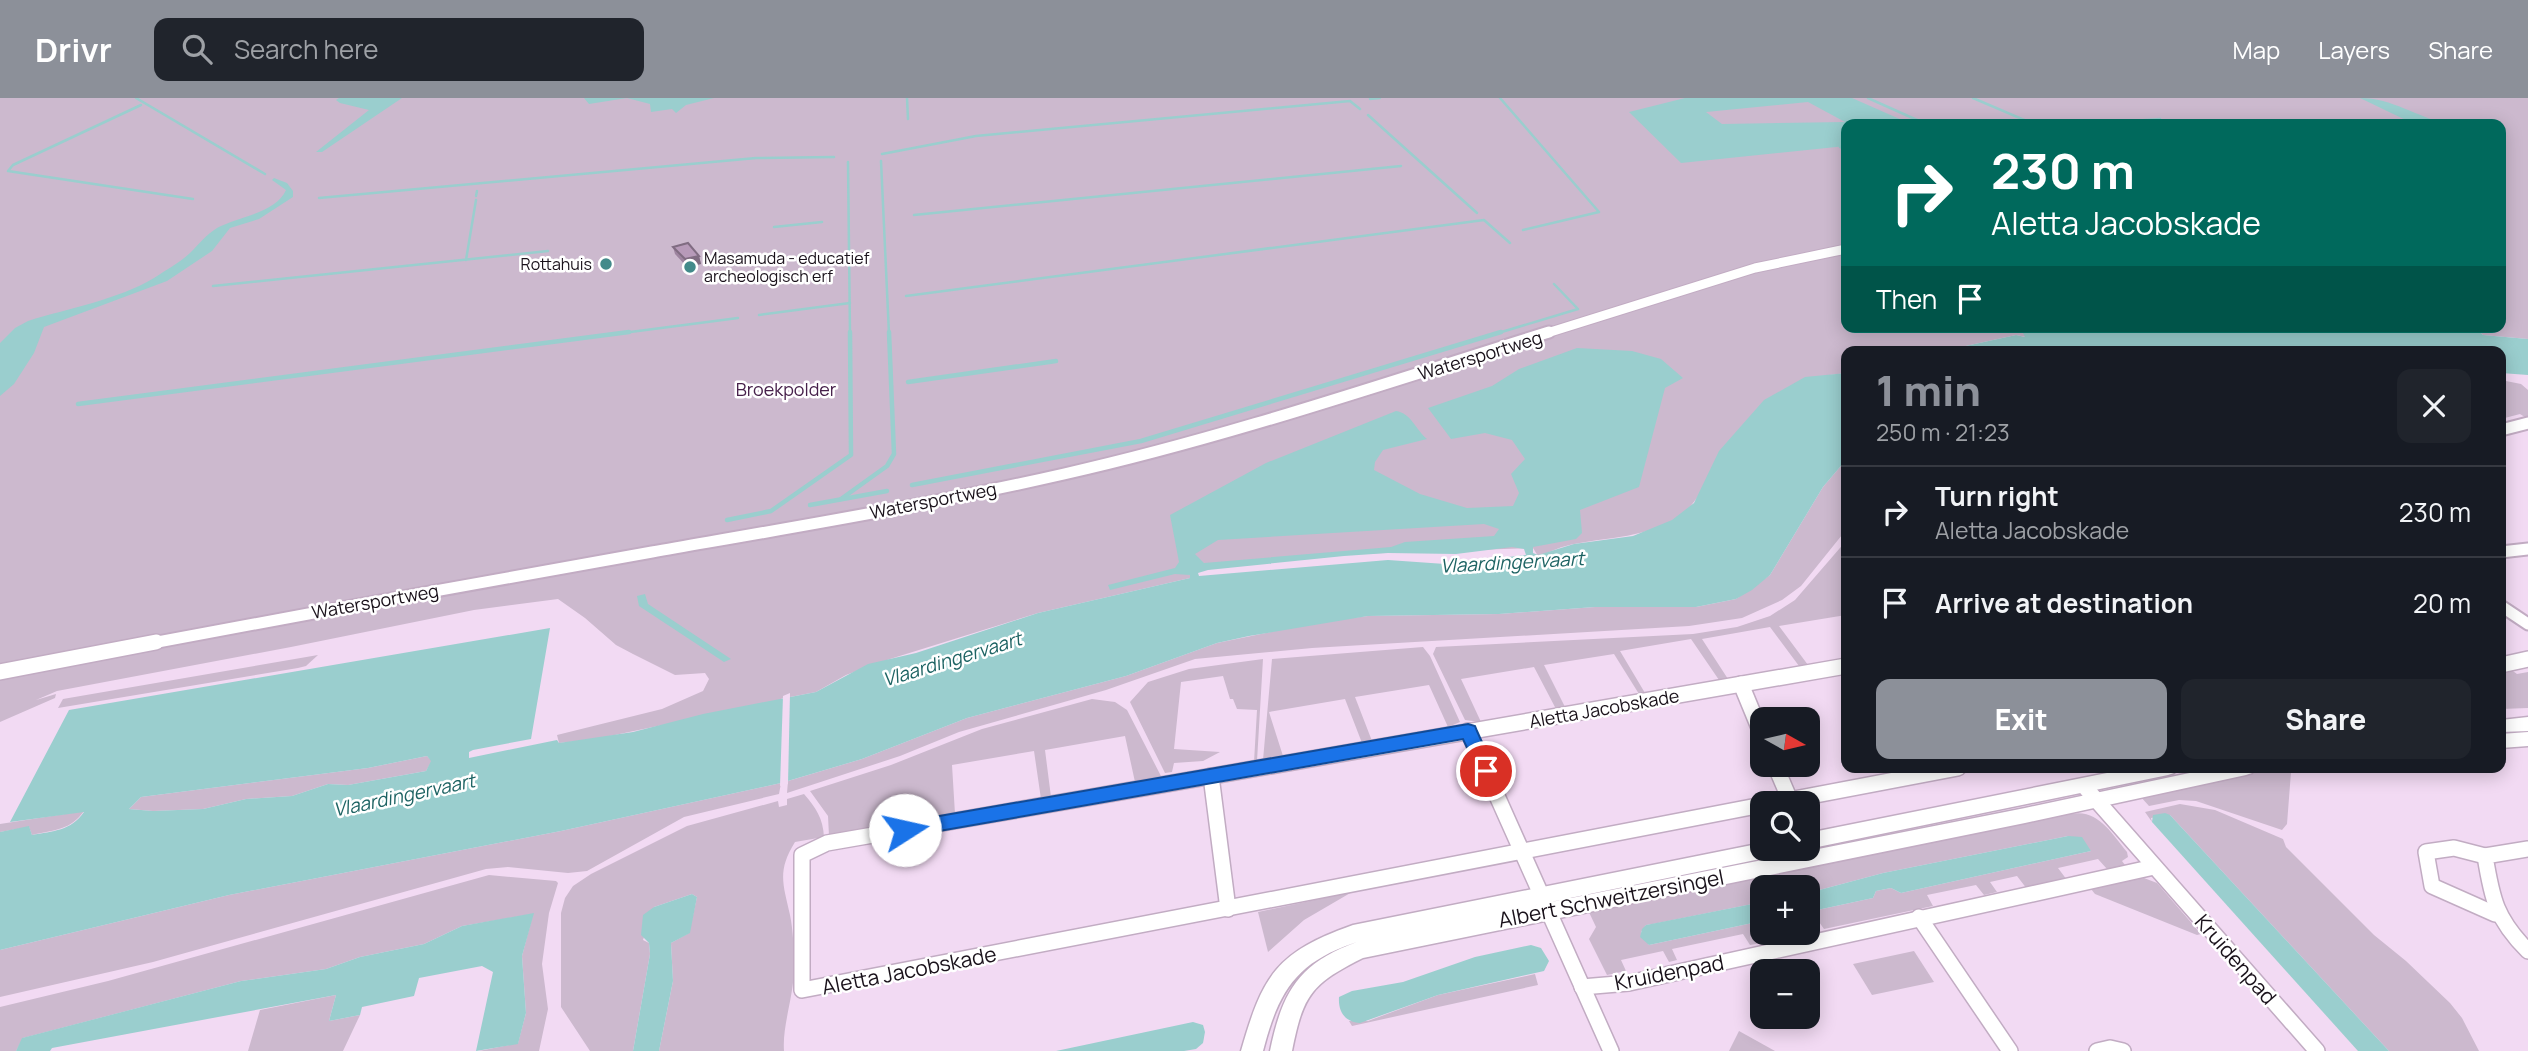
<!DOCTYPE html>
<meta charset="utf-8">
<style>
body{margin:0;font-family:Manrope,sans-serif;background:#20242c;color:#f1f3f6;height:100vh;display:flex;flex-direction:column;font-size:26px;white-space:nowrap}
*{box-sizing:border-box;margin:0}
p{font-size:23px;color:#9ea1a6}
.icon{flex:none;width:38px;height:38px;fill:none;stroke:currentColor;stroke-width:2;stroke-linecap:round;stroke-linejoin:round}
.map{position:relative;flex:1;overflow:hidden}
.drawer{position:absolute;left:1841px;top:248px;width:665px;height:427px;display:flex;flex-direction:column;background:#171b24;border-radius:14px;box-shadow:0 4px 18px #0003}
.drawer>*{flex:none}
.guide{position:absolute;left:1841px;top:21px;width:665px;height:214px;border-radius:14px;box-shadow:0 4px 18px #0003;background:#00695c;color:#fff;overflow:hidden}
.needle{width:46px;rotate:98deg}
.buttons{position:absolute;left:1750px;top:609px;display:grid;gap:14px}
.buttons a{display:grid;place-items:center;width:70px;height:70px;border-radius:14px;background:#171b24;box-shadow:0 4px 18px #0003;font-size:35px}
.pin{position:absolute;display:grid;place-items:center;width:60px;height:60px;color:#fff;margin:-30px;border:4px solid #fff;border-radius:50%;box-shadow:0 2px 7px #0007}
.me{position:absolute;width:77px;margin:-38px;rotate:80deg;stroke-linejoin:round;filter:drop-shadow(0 0 5px #0008)}
.turn{display:flex;align-items:center;gap:24px;height:147px;padding:0 35px;font-size:32px}
.turn .icon{width:91px;height:91px;stroke-width:2.5}
.turn b{display:block;font-size:49px;line-height:60px}
.then{display:flex;align-items:center;height:66px;padding:0 35px;background:#0003;gap:14px;font-size:26px}
.round{display:grid;place-items:center;flex:none;width:74px;height:74px;border-radius:14px;background:#20242c}
.overview{display:flex;align-items:center;justify-content:space-between;height:119px;padding:0 35px}
h1{font-size:42px;font-weight:800;line-height:52px;color:#8c9099}
.button{display:flex;gap:14px;margin-top:auto;padding:14px 35px}
.button a{flex:1;height:80px;border-radius:14px;background:#8c9099;color:#fff;font-size:28px;font-weight:800;line-height:80px;text-align:center}
.button a+a{background:#20242c;color:#f1f3f6}
ul{padding:0;list-style:none}
li{display:flex;align-items:center;gap:21px;height:91px;padding:0 35px;border-top:2px solid #363941}
li div{flex:1}
li b{display:block;font-size:26px}
li em{font-style:normal}
header{display:flex;align-items:center;gap:42px;box-sizing:border-box;height:98px;padding:0 35px;background:#8c9099;color:#fff}
header strong{font-size:33px}
nav{display:flex;gap:38px;margin-inline-start:auto;font-size:24px}
.search{width:490px;height:63px;background:#20242c;display:flex;align-items:center;gap:18px;box-sizing:border-box;padding:0 24px;border-radius:14px;color:#9ea1a6;font-size:26px}
.map>svg:first-child{display:block}
.green{fill:#ccb9ce}
.water{fill:#9acece;fill-rule:evenodd}
.pier{fill:#f2daf3}
.lines{fill:none;stroke-linecap:round;stroke-linejoin:round}
.stream-far1{stroke:#9acece;stroke-width:2.5}
.stream{stroke:#9acece;stroke-width:4.5}
.minor-far2-casing{stroke:#c2acc3;stroke-width:11}
.minor-far1-casing{stroke:#c2acc3;stroke-width:15}
.minor-casing{stroke:#c2acc3;stroke-width:18}
.tertiary-casing{stroke:#c2acc3;stroke-width:3}
.minor-far2{stroke:#fff;stroke-width:9}
.minor-far1{stroke:#fff;stroke-width:11}
.minor{stroke:#fff;stroke-width:15}
.tertiary{fill:#fff;fill-rule:evenodd}
.wall{fill:#9d849f}
.shaded-wall{fill:#806c82}
.building{fill:#b79ab9;stroke:#806c82;stroke-width:2}
.route{fill:#1a73e8;stroke:#114b97;stroke-width:2}
.poi-dot{fill:#428a8a;stroke:#fff;stroke-width:2.5}
.labels{text-anchor:middle;dominant-baseline:central;stroke-width:5;stroke-linejoin:round;paint-order:stroke}
.far-poi-label{font-size:16px;fill:#19111a;stroke:#fff;text-anchor:start}
.street-label{font-size:18px;fill:#19111a;stroke:#fff}
.park-label{font-size:18px;fill:#47214b;stroke:#fff}
.water-label{font-size:19px;font-style:italic;fill:#1d6363;stroke:#fff}
.near-street-label{font-size:21px;fill:#19111a;stroke:#fff}
</style>
<header>
<strong>Drivr</strong>
<div class="search"><svg class="icon" aria-label="search" viewBox="0 0 24 24"><circle cx="10" cy="10" r="6"/><path d="M15 15l6 6"/></svg>Search here</div>
<nav><a>Map</a><a>Layers</a><a>Share</a></nav>
</header>
<div class="map">
<svg width="2528" height="953" viewBox="0 0 2528 953">
<rect width="100%" height="100%" fill="#f2daf3"/>
<g class="green">
<path d="M0,0H2528V241L2483,237L2476,229H2501V26H1846V229H2020L2026,239L2016,237L1938,254H1846V275L1830,277L1701,393C1676,440 1619,437 1574,446C1562,448 1550,454 1538,458L1533,450L1296,458L1185,475L1190,477V480L1038,515L890,561L846,577L816,594L790,599L789,597L777,603L591,642L559,645L557,637L662,611L703,593L709,581L705,575L675,577L633,556L616,547L585,520L558,501L474,512L291,549L57,593L36,602L56,596L55,600L0,624Z"/>
<path d="M2501,282L2521,286L2528,292V321L2520,316L2501,321Z"/>
<path d="M1846,362V432L1801,488L1782,502L1742,520L1689,528L1312,550L1195,561L1106,592L959,634L900,658L787,695L788,683L862,661L967,620L1126,578L1217,545L1319,524L1368,518L1499,516L1595,509H1696L1736,501L1770,477L1823,389Z"/>
<path d="M1846,443V517L1779,528L1808,567L1799,568L1770,529L1702,541L1728,581L1719,582L1691,541L1620,553L1645,595L1639,596L1614,556L1544,567L1565,609L1556,611L1534,569L1461,581L1481,624L1465,622L1433,556L1436,549L1693,536L1737,529L1770,518L1795,502Z"/>
<path d="M1423,549L1430,558L1460,624L1448,629L1429,587L1355,599L1372,643L1362,645L1345,601L1269,614L1283,658L1263,662L1272,561Z"/>
<path d="M318,557L306,568L298,570L58,610L63,601Z"/>
<path d="M1263,561L1257,663L1254,664L1257,612L1237,611L1233,601H1230L1223,578L1181,584L1174,651L1220,654L1203,663L1174,665L1172,674L1165,675L1130,604L1148,584L1189,571Z"/>
<path d="M2507,569L2517,576L2528,574V610L2501,611V570Z"/>
<path d="M1092,601L1115,604L1127,612L1162,680L1135,684L1125,638L1045,652L1051,699L1041,701L1034,653L952,667L955,716L829,738L828,718L810,693L891,667L982,631Z"/>
<path d="M427,658L432,663L426,673L348,687L328,686L292,698L246,701L203,711L153,713L129,711L141,699L368,670Z"/>
<path d="M2278,670H2304L2291,674L2287,726L2282,732L2196,703L2179,702L2149,708L2140,698Z"/>
<path d="M781,685L779,696L684,719L587,773L568,775L508,769L486,771L153,864L0,899V852L229,797L561,733Z"/>
<path d="M804,696C816,710 823,720 824,739L795,744C777,773 783,786 790,817C793,832 794,850 794,866C795,896 782,926 784,953H659L673,883L671,845L689,835L697,799L692,796L654,809L643,842L649,845L650,856L633,953H590L561,909V815L565,800L573,788L591,776L687,728L778,703L779,709L787,707V701Z"/>
<path d="M2180,706L2215,712L2283,741L2286,749L2374,837L2406,863L2450,905L2462,920L2479,953H2389L2170,717L2151,720L2152,724L2145,714Z"/>
<path d="M2069,712L2072,716C2098,711 2112,736 2127,754L2128,759L2122,763L2125,767L2107,771L2098,761L2058,770L2067,782L2027,791L2017,778L1990,784L1997,794L1984,797L1976,787L1927,797L1933,808L1824,831L1817,821L1808,823V814L1873,800L1876,793L1891,790L1901,795L2091,753L2068,738L1883,775L1808,795V789H1762V804L1653,826L1646,827L1641,834L1649,847L1762,823V832L1755,834L1761,845L1750,847L1743,836L1672,851L1677,862L1669,864L1663,853L1621,862L1626,873L1607,877L1589,841L1596,829L1587,810Z"/>
<path d="M84,713C71,732 54,732 32,737L29,729L0,734V726Z"/>
<path d="M489,777L556,783L558,785L549,815L542,866L548,911L539,953H479L518,945L526,915L522,858L533,816L462,828L424,846L360,859L326,871L241,883L23,940L16,953H0V909L108,883Z"/>
<path d="M2144,780L2157,785L2201,836L2197,837L2095,796L2091,791Z"/>
<path d="M1352,794L1304,822L1268,854L1258,814Z"/>
<path d="M1914,853L1934,884L1872,897L1853,866Z"/>
<path d="M1535,876L1538,887L1352,928L1349,923H1368L1438,897Z"/>
<path d="M336,897L329,923L360,917L343,953H248L260,912Z"/>
<path d="M1739,933L1775,953H1729Z"/>
</g>
<g class="water">
<path d="M339,0H402L322,54H316L369,12L340,5L336,2Z"/>
<path d="M584,0H714L686,7L676,15L672,11L651,14L650,6L627,0L589,6Z"/>
<path d="M1685,0H1852L1911,26H1846V48L1681,65L1629,14ZM1808,4L1845,24L1722,26L1706,14Z"/>
<path d="M2360,0C2392,0 2417,19 2447,26H2414Z"/>
<path d="M274,80L287,85L293,93V99L259,121L230,130L212,153L167,183L44,229L34,255L14,286L0,298V245L15,230L28,223C69,210 117,202 154,180C166,172 179,165 190,155C199,146 206,137 217,130C237,119 276,115 286,92L272,82Z"/>
<path d="M2020,229H2476L2483,237L2528,241V277L2501,275V254H1938L2016,237L2025,239Z"/>
<path d="M1577,250L1632,253L1661,261L1683,280L1665,290L1639,389L1580,412L1582,435L1576,441L1533,449V455L1538,457L1574,446L1633,438L1672,422L1694,405L1719,353L1764,302L1805,279L1846,275V362L1823,389L1770,477L1752,492L1736,501L1696,509H1595L1499,516L1368,518L1249,538L1217,545L1126,578L967,620L862,661L781,685L561,733L229,797L0,852V734L29,728L32,737C53,733 71,733 84,714L10,724L69,612L550,530L531,641L473,652L469,654V660L557,642L559,645L633,634L703,616L816,594L868,566L916,555L1038,515L1190,480V477L1175,476L1110,492L1108,487L1175,470L1179,464L1170,417L1266,365L1396,313C1411,315 1416,332 1427,341L1383,352L1375,364L1374,372L1420,396L1467,410L1513,408L1519,395L1511,376L1525,361L1512,342L1485,335L1451,341L1428,310L1492,288L1519,271ZM1484,426L1499,431L1494,438L1405,444L1391,449L1204,465L1195,456L1218,442ZM1512,449L1524,451L1526,457L1445,466L1388,462L1199,478L1198,475L1208,472L1344,458L1388,455L1456,456ZM427,658L431,663L426,673L348,687L328,686L292,698L246,701L203,711L153,713L129,711L141,699L368,670Z"/>
<path d="M645,496L648,506L731,561L724,564L639,508L637,498Z"/>
<path d="M2165,715L2170,717L2389,953H2358L2152,724L2153,717Z"/>
<path d="M2068,738L2082,739L2091,753L1901,795L1891,790L1876,793L1873,800L1808,814V795L1883,775Z"/>
<path d="M692,796L697,799L690,835L671,845L673,883L659,953H633L650,856L649,845L641,837L643,817L654,809Z"/>
<path d="M1762,804V823L1649,847L1640,839L1642,831L1646,827Z"/>
<path d="M534,815L522,858L526,915L518,946L476,953L493,874L482,868L419,880L414,898L362,909L360,917L329,923L336,897L52,950L50,953H16L22,940L241,883L326,871L360,859L424,846L462,828Z"/>
<path d="M1531,847L1541,850L1549,863L1544,873L1438,897L1360,925C1345,924 1338,914 1339,899L1352,893L1403,884L1475,859Z"/>
<path d="M1193,924L1203,927L1205,934L1203,945L1196,951L1184,953H1056Z"/>
</g>
<path class="pier" d="M790,595L788,686L780,688L783,598Z"/>
<g class="lines">
<g class="stream-far1">
<path d="M136,0L265,76"/>
<path d="M907,0L908,21"/>
<path d="M1500,0L1599,114L1523,132"/>
<path d="M1868,0L1926,26"/>
<path d="M1973,0L2034,26"/>
<path d="M1370,1L1380,0"/>
<path d="M141,7L13,67L8,73L193,101"/>
<path d="M1368,17L1477,115"/>
<path d="M2091,26L2160,21"/>
<path d="M1840,49L1846,52"/>
<path d="M882,56L976,38L1350,3L1360,11"/>
<path d="M881,63L889,236"/>
<path d="M848,64L850,236"/>
<path d="M476,98L477,93"/>
<path d="M319,100L756,60L834,59"/>
<path d="M914,117L1401,68"/>
<path d="M774,129L822,124"/>
<path d="M466,162L476,102"/>
<path d="M213,188L548,153"/>
<path d="M906,198L1484,122L1510,145"/>
<path d="M759,217L850,205"/>
<path d="M615,236L738,220"/>
<path d="M1495,236L1578,211L1554,186"/>
</g>
<g class="stream">
<path d="M908,284L1056,263"/>
<path d="M78,306L629,234"/>
<path d="M912,387L1141,343L1501,234"/>
<path d="M841,401L887,368L894,356L889,234"/>
<path d="M810,407L887,393"/>
<path d="M727,422L771,413L851,357L850,234"/>
</g>
<g class="minor-far2-casing">
<path id="minor-far2" d="M1544,236L1755,170L1846,151"/>
</g>
<g class="minor-far1-casing">
<g id="minor-far1">
<path d="M2501,332L2528,325"/>
<path d="M2501,454L2528,451"/>
<path d="M2501,508L2528,526"/>
<path d="M147,546C315,514 484,484 652,454C789,430 928,407 1064,376C1228,339 1388,284 1549,234"/>
</g>
</g>
<g class="minor-casing">
<g id="minor">
<path d="M2501,567L2528,561"/>
<path d="M0,574L156,544"/>
<path d="M1741,586L1762,637"/>
<path d="M1468,633L1611,953"/>
<path d="M1775,667L1790,702"/>
<path d="M1211,678L1228,811"/>
<path d="M2084,688L2317,953"/>
<path d="M1773,705L1958,670"/>
<path d="M1762,707L802,892V757L827,745L1846,568"/>
<path d="M2528,751L2485,758C2492,801 2496,821 2528,853"/>
<path d="M2485,758L2454,750L2426,754L2432,788L2495,816"/>
<path d="M1919,819L2010,953"/>
<path d="M1582,889L1629,885L2154,769"/>
<path d="M2097,953L2110,950L2123,953"/>
</g>
</g>
<g class="tertiary-casing">
<g id="tertiary">
<path d="M2528,619V633L2501,634V622Z"/>
<path d="M2528,634V648L2501,650V636Z"/>
<path d="M2132,670H2177L2174,675L2168,677L1808,751V735Z"/>
<path d="M2213,670H2255L2252,675L2246,677L2025,725L1363,860C1311,886 1303,897 1292,953H1270C1282,895 1298,865 1357,844L1354,845C1295,865 1278,895 1263,953H1241C1263,876 1277,854 1353,827L1762,745V751H1780L1777,756L1770,759L1531,808L2025,710Z"/>
</g>
</g>
<use href="#minor-far2" class="minor-far2"/>
<use href="#minor-far1" class="minor-far1"/>
<use href="#minor" class="minor"/>
<use href="#tertiary" class="tertiary"/>
</g>
<path class="wall" d="M673,149L699,158L701,166L687,169L675,156Z"/>
<path class="shaded-wall" d="M699,158L701,166L687,169L685,161Z"/>
<path class="building" d="M688,145L699,158L685,161L673,149Z"/>
<path class="route" d="M1468,626L1475,628L1477,633L1495,673L1493,678H1480L1463,641L905,739L899,737L896,732L899,726L905,724Z"/>
<g class="poi-dot">
<circle cx="606" cy="166" r="7"/>
<circle cx="690" cy="169" r="7"/>
</g>
<g class="labels">
<g class="far-poi-label">
<text x="704" y="160">Masamuda - educatief<tspan x="704" dy="18">archeologisch erf</tspan></text>
<text x="592" y="166" text-anchor="end">Rottahuis</text>
</g>
<g class="street-label">
<text transform="translate(1480 257) rotate(-17)">Watersportweg</text>
<text transform="translate(933 402) rotate(-11)">Watersportweg</text>
<text transform="translate(375 503) rotate(-10)">Watersportweg</text>
<text transform="translate(1604 610) rotate(-10)">Aletta Jacobskade</text>
</g>
<g class="park-label">
<text x="786" y="291">Broekpolder</text>
</g>
<g class="water-label">
<text transform="translate(1512 464) rotate(-3)">Vlaardingervaart</text>
<text transform="translate(952 561) rotate(-17)">Vlaardingervaart</text>
<text transform="translate(404 697) rotate(-12)">Vlaardingervaart</text>
</g>
<g class="near-street-label">
<text transform="translate(1611 800) rotate(-11)">Albert Schweitzersingel</text>
<text transform="translate(2236 861) rotate(49)">Kruidenpad</text>
<text transform="translate(909 872) rotate(-11)">Aletta Jacobskade</text>
<text transform="translate(1669 874) rotate(-11)">Kruidenpad</text>
</g>
</g>
</svg>
<div class="buttons">
<a><svg class="needle" viewBox="-14 -14 28 28"><path d="M0-13l5 13h-10z" fill="#e53935"/><path d="M0 13l5-13h-10z" fill="#9ea1a6"/></svg></a>
<a><svg class="icon" aria-label="search" viewBox="0 0 24 24"><circle cx="10" cy="10" r="6"/><path d="M15 15l6 6"/></svg></a>
<a>+</a>
<a>−</a>
</div>
<div class="pin" style="left:1486px;top:673px;background:#d93025"><svg class="icon" aria-label="arrive" viewBox="0 0 24 24"><path d="M6 21V4h12l-3 4 3 4H6"/></svg></div>
<svg class="me" style="left:905px;top:732px" viewBox="-20 -20 40 40"><circle r="19" fill="#fff"/><path d="M0-13L10 11 0 6-10 11z" fill="#1a73e8"/></svg>
<div class="guide">
<div class="turn"><svg class="icon" aria-label="right" viewBox="0 0 24 24"><path d="M7 20v-9h11M14 6l5 5-5 5"/></svg><div><b>230 m</b>Aletta Jacobskade</div></div>
<div class="then">Then<svg class="icon" aria-label="arrive" viewBox="0 0 24 24"><path d="M6 21V4h12l-3 4 3 4H6"/></svg></div>
</div>
<section class="drawer">
<div class="overview"><div><h1>1 min</h1><p>250 m · 21:23</p></div><a class="round"><svg class="icon" aria-label="close" viewBox="0 0 24 24"><path d="M6 6l12 12M18 6L6 18"/></svg></a></div>
<ul>
<li><svg class="icon" aria-label="right" viewBox="0 0 24 24"><path d="M7 20v-9h11M14 6l5 5-5 5"/></svg><div><b>Turn right</b><p>Aletta Jacobskade</p></div><em>230 m</em></li>
<li><svg class="icon" aria-label="arrive" viewBox="0 0 24 24"><path d="M6 21V4h12l-3 4 3 4H6"/></svg><div><b>Arrive at destination</b></div><em>20 m</em></li>
</ul>
<div class="button"><a>Exit</a><a>Share</a></div>
</section>
</div>
